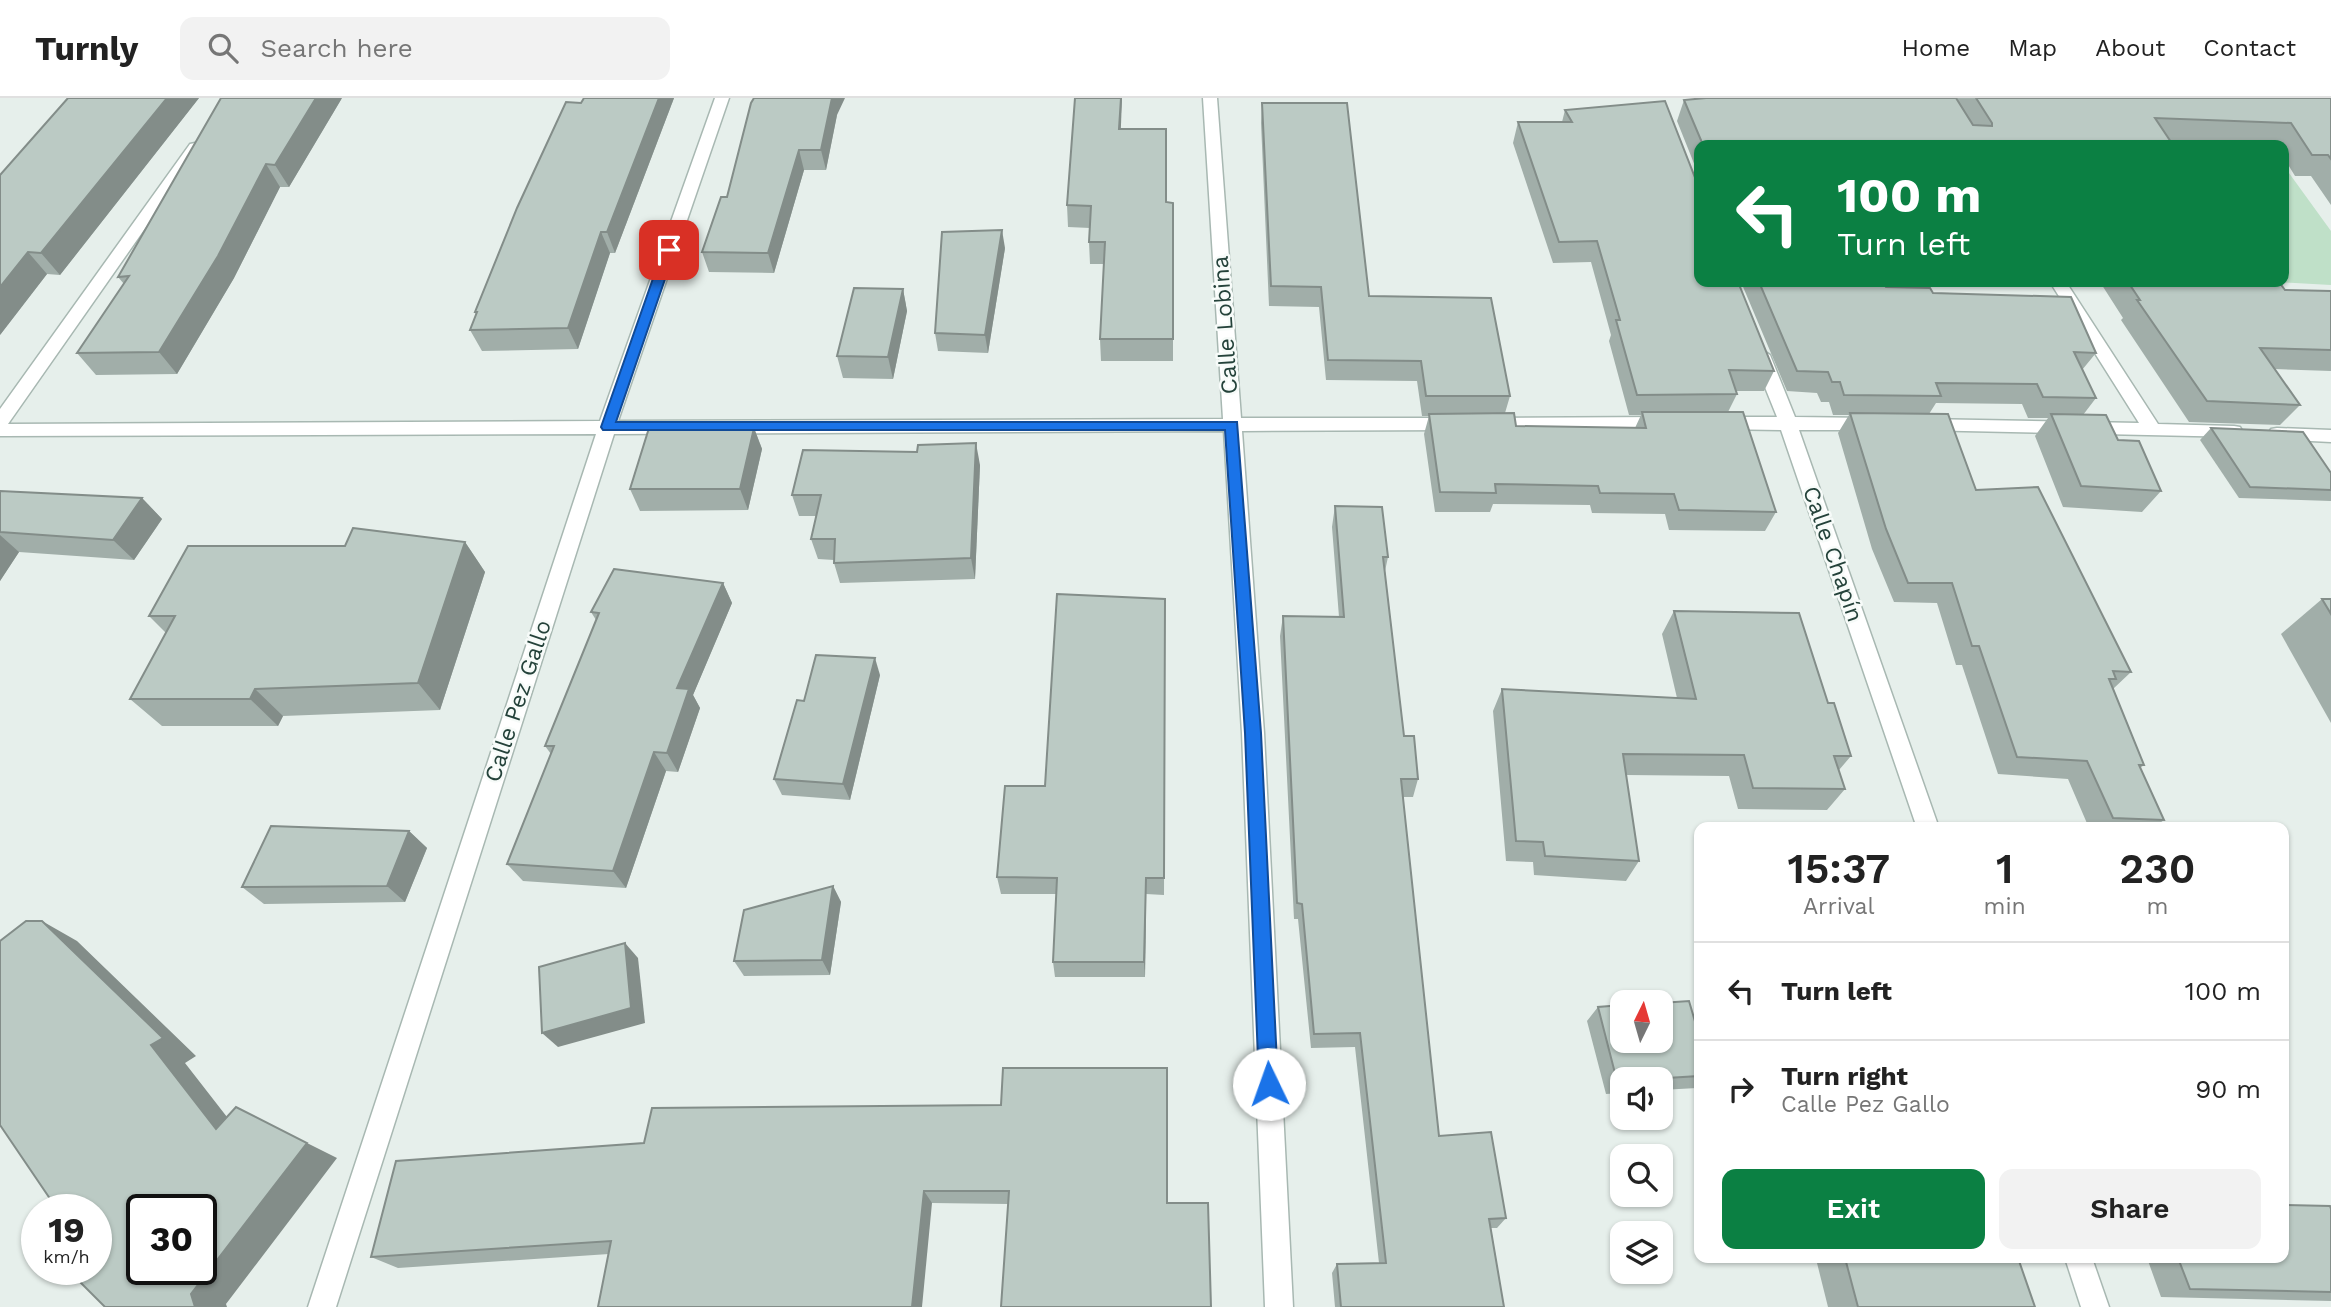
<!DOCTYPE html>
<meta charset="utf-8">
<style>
body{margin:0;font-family:"Work Sans",sans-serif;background:#f2f2f2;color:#222;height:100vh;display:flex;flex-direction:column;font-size:26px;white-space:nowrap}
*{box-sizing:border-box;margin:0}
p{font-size:23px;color:#767676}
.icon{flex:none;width:38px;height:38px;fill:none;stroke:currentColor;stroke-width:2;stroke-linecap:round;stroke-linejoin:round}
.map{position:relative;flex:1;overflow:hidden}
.sheet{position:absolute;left:1694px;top:724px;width:595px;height:441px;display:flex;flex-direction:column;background:#fff;border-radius:14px;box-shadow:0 2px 5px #0004}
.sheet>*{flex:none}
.top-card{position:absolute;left:1694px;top:42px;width:595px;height:147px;border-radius:14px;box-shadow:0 2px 5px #0004;background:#0b8043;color:#fff;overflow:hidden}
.needle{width:46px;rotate:5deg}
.buttons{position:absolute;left:1610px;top:892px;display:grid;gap:14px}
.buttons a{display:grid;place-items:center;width:63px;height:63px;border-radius:14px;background:#fff;box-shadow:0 2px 5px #0004;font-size:35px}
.speed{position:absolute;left:21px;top:1096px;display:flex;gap:14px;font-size:35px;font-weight:700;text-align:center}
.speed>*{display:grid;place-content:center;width:91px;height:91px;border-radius:50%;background:#fff;box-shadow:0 2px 5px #0004;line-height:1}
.speed small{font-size:18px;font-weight:400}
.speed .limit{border:4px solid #111;border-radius:10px;background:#fff;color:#111}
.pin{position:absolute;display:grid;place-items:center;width:60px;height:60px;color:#fff;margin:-30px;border-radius:14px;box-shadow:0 4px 10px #0006}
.me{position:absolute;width:77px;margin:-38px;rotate:357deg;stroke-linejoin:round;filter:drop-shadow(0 0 5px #0008)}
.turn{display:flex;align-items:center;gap:24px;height:147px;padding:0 28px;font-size:32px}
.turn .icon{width:91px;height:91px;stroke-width:2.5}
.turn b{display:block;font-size:49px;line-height:60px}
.eta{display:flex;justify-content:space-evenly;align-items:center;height:119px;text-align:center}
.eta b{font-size:42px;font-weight:600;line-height:49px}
.cta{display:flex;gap:14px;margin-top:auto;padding:14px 28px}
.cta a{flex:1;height:80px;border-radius:14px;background:#0b8043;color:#fff;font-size:28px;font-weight:600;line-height:80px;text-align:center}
.cta a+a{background:#f2f2f2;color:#222}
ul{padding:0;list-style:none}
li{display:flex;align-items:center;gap:21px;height:98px;padding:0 28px;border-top:2px solid #e0e0e0}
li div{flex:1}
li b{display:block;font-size:26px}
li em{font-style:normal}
header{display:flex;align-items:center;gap:42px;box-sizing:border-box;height:98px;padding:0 35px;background:#fff;border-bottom:2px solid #e0e0e0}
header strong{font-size:33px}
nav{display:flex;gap:38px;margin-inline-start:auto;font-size:24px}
.search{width:490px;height:63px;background:#f2f2f2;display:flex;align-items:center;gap:18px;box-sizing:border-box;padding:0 24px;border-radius:14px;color:#767676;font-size:26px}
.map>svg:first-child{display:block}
.green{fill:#bfe0c8}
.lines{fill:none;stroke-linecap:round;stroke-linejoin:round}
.minor-casing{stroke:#a8b8b2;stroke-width:3}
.minor{fill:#fff;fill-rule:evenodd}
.wall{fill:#a1aea9}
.shaded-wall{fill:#838d89}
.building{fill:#bbcac4;stroke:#838d89;stroke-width:2;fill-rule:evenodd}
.route{fill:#1a73e8;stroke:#114b97;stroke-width:2}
.labels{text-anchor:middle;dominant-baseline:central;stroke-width:5;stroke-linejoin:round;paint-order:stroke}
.street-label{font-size:23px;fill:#24423a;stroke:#f7fbf9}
</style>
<header>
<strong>Turnly</strong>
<div class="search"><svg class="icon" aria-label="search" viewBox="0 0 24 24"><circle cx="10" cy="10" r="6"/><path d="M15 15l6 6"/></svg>Search here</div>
<nav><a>Home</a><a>Map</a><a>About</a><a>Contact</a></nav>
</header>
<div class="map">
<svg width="2331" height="1209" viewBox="0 0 2331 1209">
<rect width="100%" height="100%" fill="#e6efeb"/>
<path class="green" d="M2284,75H2289L2331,133V187L2275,184H2284Z"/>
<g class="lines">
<g class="minor-casing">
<g id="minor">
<path d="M715,0H729L618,323L1223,321L1203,0H1217L1241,320H1454L1460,321L1463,326L1460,331L1454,332L1242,333L1264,635L1293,1209H1265L1242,635L1224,333L614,336L336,1209H308L596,336L0,338V311L190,46L195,45L202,49L8,326L600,323Z"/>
<path d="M2050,184H2066L2158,326L2234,328L2240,329L2243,334L2240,339L1918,332L1915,327L1918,322L1924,321L2139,325Z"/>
<path d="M1761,251L1770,257L1795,319L1870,320L1876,321L1879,326L1876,331L1870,332H1799L1939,730H1917L1781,332L1717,331L1711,330L1708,325L1711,320L1717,319H1777L1752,257Z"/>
<path d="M1664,319L1670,320L1673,325L1670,330L1664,331L1490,332L1484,331L1481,326L1484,321L1490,320Z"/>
<path d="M2277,330L2331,332V344L2271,341L2268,336L2271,331Z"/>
<path d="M2065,1160H2092L2109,1209H2081Z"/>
</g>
</g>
<use href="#minor" class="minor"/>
</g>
<g class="wall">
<path d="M68,0H199L60,177L47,176L0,237Z"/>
<path d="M342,0L289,89H280L234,180L177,276L96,277L77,255L124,186L118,179Z"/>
<path d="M584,0H674L615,155H610L578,251L482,253L470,232L476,217L475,214Z"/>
<path d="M1694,0H2331V107L2311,78H2295L2284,60V47L2275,46L2169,42L2173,47H1699V78L1677,23L1684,2L1694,1Z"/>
<path d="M1262,5L1369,198L1510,298L1505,315L1516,328L1635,330L1641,317H1629L1609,243L1611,237L1591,164L1553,165L1513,45L1518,24H1562L1565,12L1699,184L1774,273L1764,293H1736L1737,296L1728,314L1776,414L1765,433L1669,432L1665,416L1592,415L1590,407L1493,406L1490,414H1435L1424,336L1429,318H1422L1417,283L1326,282L1319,209L1269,208L1261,25Z"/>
<path d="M837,17L826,72H804L774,175L709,174L702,154L727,99Z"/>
<path d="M1121,31L1166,104L1173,105V263H1101L1100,241L1104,166H1090L1089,144L1090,130L1068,129L1067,107Z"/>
<path d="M1005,150L988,255L938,253L935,235Z"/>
<path d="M1741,184H1883L1886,189L1933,195L2096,255L2082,272L2096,300L2083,317L2118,342L2161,393L2142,414L2063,409L2035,338L2048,320H2028L2022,306L1936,305L1929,316L1976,392L2131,574L2113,591L2144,667L2140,670L2164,722L2153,730H2089L2068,681L1998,676L1962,567H1956L1937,505L1894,504L1872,451L1838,335L1849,317H1833L1829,304H1821L1817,295L1787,293Z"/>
<path d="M2100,184H2279L2285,192L2331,193V273L2275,271L2300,307L2280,327L2189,324L2121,222L2123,220Z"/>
<path d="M903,191L907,213L893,281L843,280L837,258Z"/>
<path d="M754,330L762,351L748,412L640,413L630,391Z"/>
<path d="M2211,330L2331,375V403L2239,400L2200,342Z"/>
<path d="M980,367L975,481L840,485L834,465V462L818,461L811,441L816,418H799L792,397Z"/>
<path d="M0,393L142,400L162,421L134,462L19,454L0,483Z"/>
<path d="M1335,408L1388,459L1385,473L1404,638L1418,681L1413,699H1403L1439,1038L1506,1120L1497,1130H1491L1504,1209H1335L1332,1175L1337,1166L1379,1165L1355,949L1311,950L1298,821H1294L1280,538L1283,518L1339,519L1332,429Z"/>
<path d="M465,444L485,474L440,612L283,618L278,628H162L130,601L166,535L149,518L345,448Z"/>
<path d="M723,485L732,505L693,597L700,610L678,674L666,673L626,790L523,783L507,766L551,656L545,648L596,522L591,514Z"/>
<path d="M1165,501L1164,797L1146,796L1145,879H1055L1053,864L1057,796H1001L997,779L1045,688Z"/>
<path d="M2322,501H2331V625L2281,536Z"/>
<path d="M1674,513L1828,605L1851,658L1839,672L1845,691L1827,712L1738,711L1729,678L1626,677L1639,763L1626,783L1534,777L1533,764L1506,763L1493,613L1502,591L1677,600L1662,536Z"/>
<path d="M880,577L850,702L782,697L774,681L804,603Z"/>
<path d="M409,733L427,750L405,804L264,806L242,789Z"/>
<path d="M833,788L841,804L830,877L744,878L734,863Z"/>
<path d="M1598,909L1699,937V988L1697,990L1661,992V982H1622V995L1606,996L1587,923Z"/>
<path d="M1167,970L1008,1106L932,1105L609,1156L398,1170L371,1159L644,1045L1001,1007Z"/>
<path d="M2331,1111V1203L2161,1199L2147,1160H2284Z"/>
<path d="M1818,1160H2018L2035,1209H1828L1816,1161Z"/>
</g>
<g class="shaded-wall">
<path d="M167,0H199L60,177L41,155Z"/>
<path d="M316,0H342L289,89L275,67Z"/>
<path d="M659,0H674L615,155L607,134Z"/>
<path d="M832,0H845L837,17L826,72L821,52Z"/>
<path d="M1121,0H1122L1120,53L1119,31Z"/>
<path d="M799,52L804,72L774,175L768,155Z"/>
<path d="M266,66L280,89L234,180L177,276L159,254Z"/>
<path d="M1002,132L1005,150L988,255L985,237Z"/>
<path d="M601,134L610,155L578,251L568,230Z"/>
<path d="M28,154L47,176L0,237V189Z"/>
<path d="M903,191L907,213L893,281L888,259Z"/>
<path d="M754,330L762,351L748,412L740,391Z"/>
<path d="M976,345L980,367L975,481L971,460Z"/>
<path d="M142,400L162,421L134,462L113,442Z"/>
<path d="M0,437L19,454L0,483Z"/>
<path d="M465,444L485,474L440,612L418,585Z"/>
<path d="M723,485L732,505L693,597L700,610L678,674L667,655L677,590Z"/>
<path d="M875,560L880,577L850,702L843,686Z"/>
<path d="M255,591L283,618L278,628L250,601Z"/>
<path d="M654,654L666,673L626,790L613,773Z"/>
<path d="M409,733L427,750L405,804L387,788Z"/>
<path d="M1146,780V796L1145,879L1144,864Z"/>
<path d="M833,788L841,804L830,877L822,862Z"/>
<path d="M42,823L77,843L196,958L185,965L248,1046L216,1031Z"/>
<path d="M625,845L638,860L645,925L558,949L542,935Z"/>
<path d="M307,1045L337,1060L226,1206L227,1209H195L191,1196Z"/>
<path d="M924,1093L932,1105L922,1209H912Z"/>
</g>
<g class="building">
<path d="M68,0H167L41,155L28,154L0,189V77Z"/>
<path d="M221,0H316L275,67L266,66L218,158L159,254L77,255L129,178L118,179Z"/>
<path d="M584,0H659L607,134H601L568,230L470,232L477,214H475L517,110L566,4L581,5Z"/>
<path d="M754,0H832L821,52H799L768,155L702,154L721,99H727L751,5Z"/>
<path d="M1075,0H1121L1119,31H1166V104L1173,105V241H1100L1105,144H1089L1091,108L1067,107Z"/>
<path d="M1706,0H1956L1973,27L1992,28V25L1976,0H2331V61L2328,57H2312L2291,25L2155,20L2173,47H1703L1684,2Z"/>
<path d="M1665,3L1696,82L1699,84V184H1738L1774,273L1729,272L1737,296L1637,297L1616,222H1620L1597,143L1559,144L1518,24H1572L1565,12Z"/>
<path d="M1262,5H1347L1369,198L1491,200L1510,298H1426L1421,263L1328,262L1321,189L1271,188Z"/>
<path d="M1002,132L985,237L935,235L942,134Z"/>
<path d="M1759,184H1883L1886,189L1930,190L1933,195L2071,199L2096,255L2074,254L2096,300L2043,299L2037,286L1936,285L1941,298L1844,297L1840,284H1832L1828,274L1797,273Z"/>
<path d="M2128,184H2279L2285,192L2331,193V252L2260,250L2300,307L2207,303L2137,202H2140Z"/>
<path d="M854,190L903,191L888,259L837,258Z"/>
<path d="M1642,314H1743L1776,414L1679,412L1674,396L1600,395L1598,388L1495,386L1496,395L1440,394L1429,316L1514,315L1516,328L1646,330Z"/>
<path d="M1850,315L1948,316L1976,392L2038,389L2131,574L2113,573L2116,581H2109L2144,667H2139L2164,722L2113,720L2087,663L2017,659L1979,548H1972L1952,485H1908L1886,431Z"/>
<path d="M2051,316L2106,317L2118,342L2139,343L2161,393L2081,388Z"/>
<path d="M649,330H754L740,391H630Z"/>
<path d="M2211,330L2303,334L2331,375V392L2250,389Z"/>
<path d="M976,345L971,460L834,465L835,441H811L821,397H792L803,352L917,354L918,347Z"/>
<path d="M0,393L142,400L113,442L0,434Z"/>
<path d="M1335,408L1382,409L1388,459H1383L1404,638H1414L1418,681H1401L1439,1038L1491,1034L1506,1120L1489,1121L1504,1209H1341L1337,1166L1386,1165L1360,935L1314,936L1302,806L1297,805L1283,518L1344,519Z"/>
<path d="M353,430L465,444L418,585L255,591L250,601H130L175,518H149L188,448H345Z"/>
<path d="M614,471L723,485L677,590L689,591L667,655L654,654L613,773L507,766L554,648H545L599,515L591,514Z"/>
<path d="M1057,496L1165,501L1164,780H1146L1144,864H1053L1057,780L997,779L1005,688H1045Z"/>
<path d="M2322,501H2331V516Z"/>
<path d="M1674,513L1799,515L1828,605H1834L1851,658H1834L1845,691L1753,690L1744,657L1623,656L1639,763L1545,758L1543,744L1516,743L1502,591L1696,601Z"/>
<path d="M816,557L875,560L843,686L774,681L797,602L804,603Z"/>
<path d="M271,728L409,733L387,788L242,789Z"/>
<path d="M833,788L822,862L734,863L744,812Z"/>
<path d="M26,823H42L163,940L151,947L216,1031L236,1009L307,1045L191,1196L195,1209H105L76,1180L85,1171H96V1111H57L0,1027V843ZM142,1111H201V1171H142Z"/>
<path d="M625,845L631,910L542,935L539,869Z"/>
<path d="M1689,903L1699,937V978L1617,983L1598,909L1622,907V943H1661V905Z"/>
<path d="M1003,970H1167V1105H1208L1211,1209H1001L1009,1093H924L912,1209H598L611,1143L371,1159L396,1063L644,1045L652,1010L1001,1007Z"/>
<path d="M2284,1107L2330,1108L2331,1111V1194L2190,1191L2178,1160H2284Z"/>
<path d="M1845,1160H2018L2035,1209H1858Z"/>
</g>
<path class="route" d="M669,148L675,152L616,324H1237L1261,635L1278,986L1275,993L1269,995L1262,993L1259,986L1245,635L1225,332H603L601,329L663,152Z"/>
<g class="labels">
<g class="street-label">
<text transform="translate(1225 227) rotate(-94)">Calle Lobina</text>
<text transform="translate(1833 456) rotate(71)">Calle Chapín</text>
<text transform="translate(518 603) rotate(-72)">Calle Pez Gallo</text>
</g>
</g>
</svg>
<div class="buttons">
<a><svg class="needle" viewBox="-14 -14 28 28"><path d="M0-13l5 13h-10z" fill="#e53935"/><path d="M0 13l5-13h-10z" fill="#767676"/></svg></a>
<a><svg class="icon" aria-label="sound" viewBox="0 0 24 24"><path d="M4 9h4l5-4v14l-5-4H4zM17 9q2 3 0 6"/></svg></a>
<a><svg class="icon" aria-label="search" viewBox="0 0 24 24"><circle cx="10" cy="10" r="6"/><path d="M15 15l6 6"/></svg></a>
<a><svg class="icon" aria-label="layers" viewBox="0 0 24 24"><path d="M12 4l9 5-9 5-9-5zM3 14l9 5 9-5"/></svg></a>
</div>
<div class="speed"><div>19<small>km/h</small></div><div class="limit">30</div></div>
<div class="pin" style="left:669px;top:152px;background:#d93025"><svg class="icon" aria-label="arrive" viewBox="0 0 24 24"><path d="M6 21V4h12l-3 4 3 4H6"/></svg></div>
<svg class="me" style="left:1269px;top:986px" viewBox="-20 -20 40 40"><circle r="19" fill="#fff"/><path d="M0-13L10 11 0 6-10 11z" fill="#1a73e8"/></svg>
<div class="top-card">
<div class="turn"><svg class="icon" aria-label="left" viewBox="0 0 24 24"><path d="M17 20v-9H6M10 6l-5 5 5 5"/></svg><div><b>100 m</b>Turn left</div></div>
</div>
<section class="sheet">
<div class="eta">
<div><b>15:37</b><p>Arrival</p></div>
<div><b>1</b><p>min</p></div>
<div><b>230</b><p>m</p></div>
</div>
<ul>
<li><svg class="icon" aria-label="left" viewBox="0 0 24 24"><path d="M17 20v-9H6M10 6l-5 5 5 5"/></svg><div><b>Turn left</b></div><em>100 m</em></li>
<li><svg class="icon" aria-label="right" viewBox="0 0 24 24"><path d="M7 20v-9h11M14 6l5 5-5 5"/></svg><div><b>Turn right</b><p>Calle Pez Gallo</p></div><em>90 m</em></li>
</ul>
<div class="cta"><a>Exit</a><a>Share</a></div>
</section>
</div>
